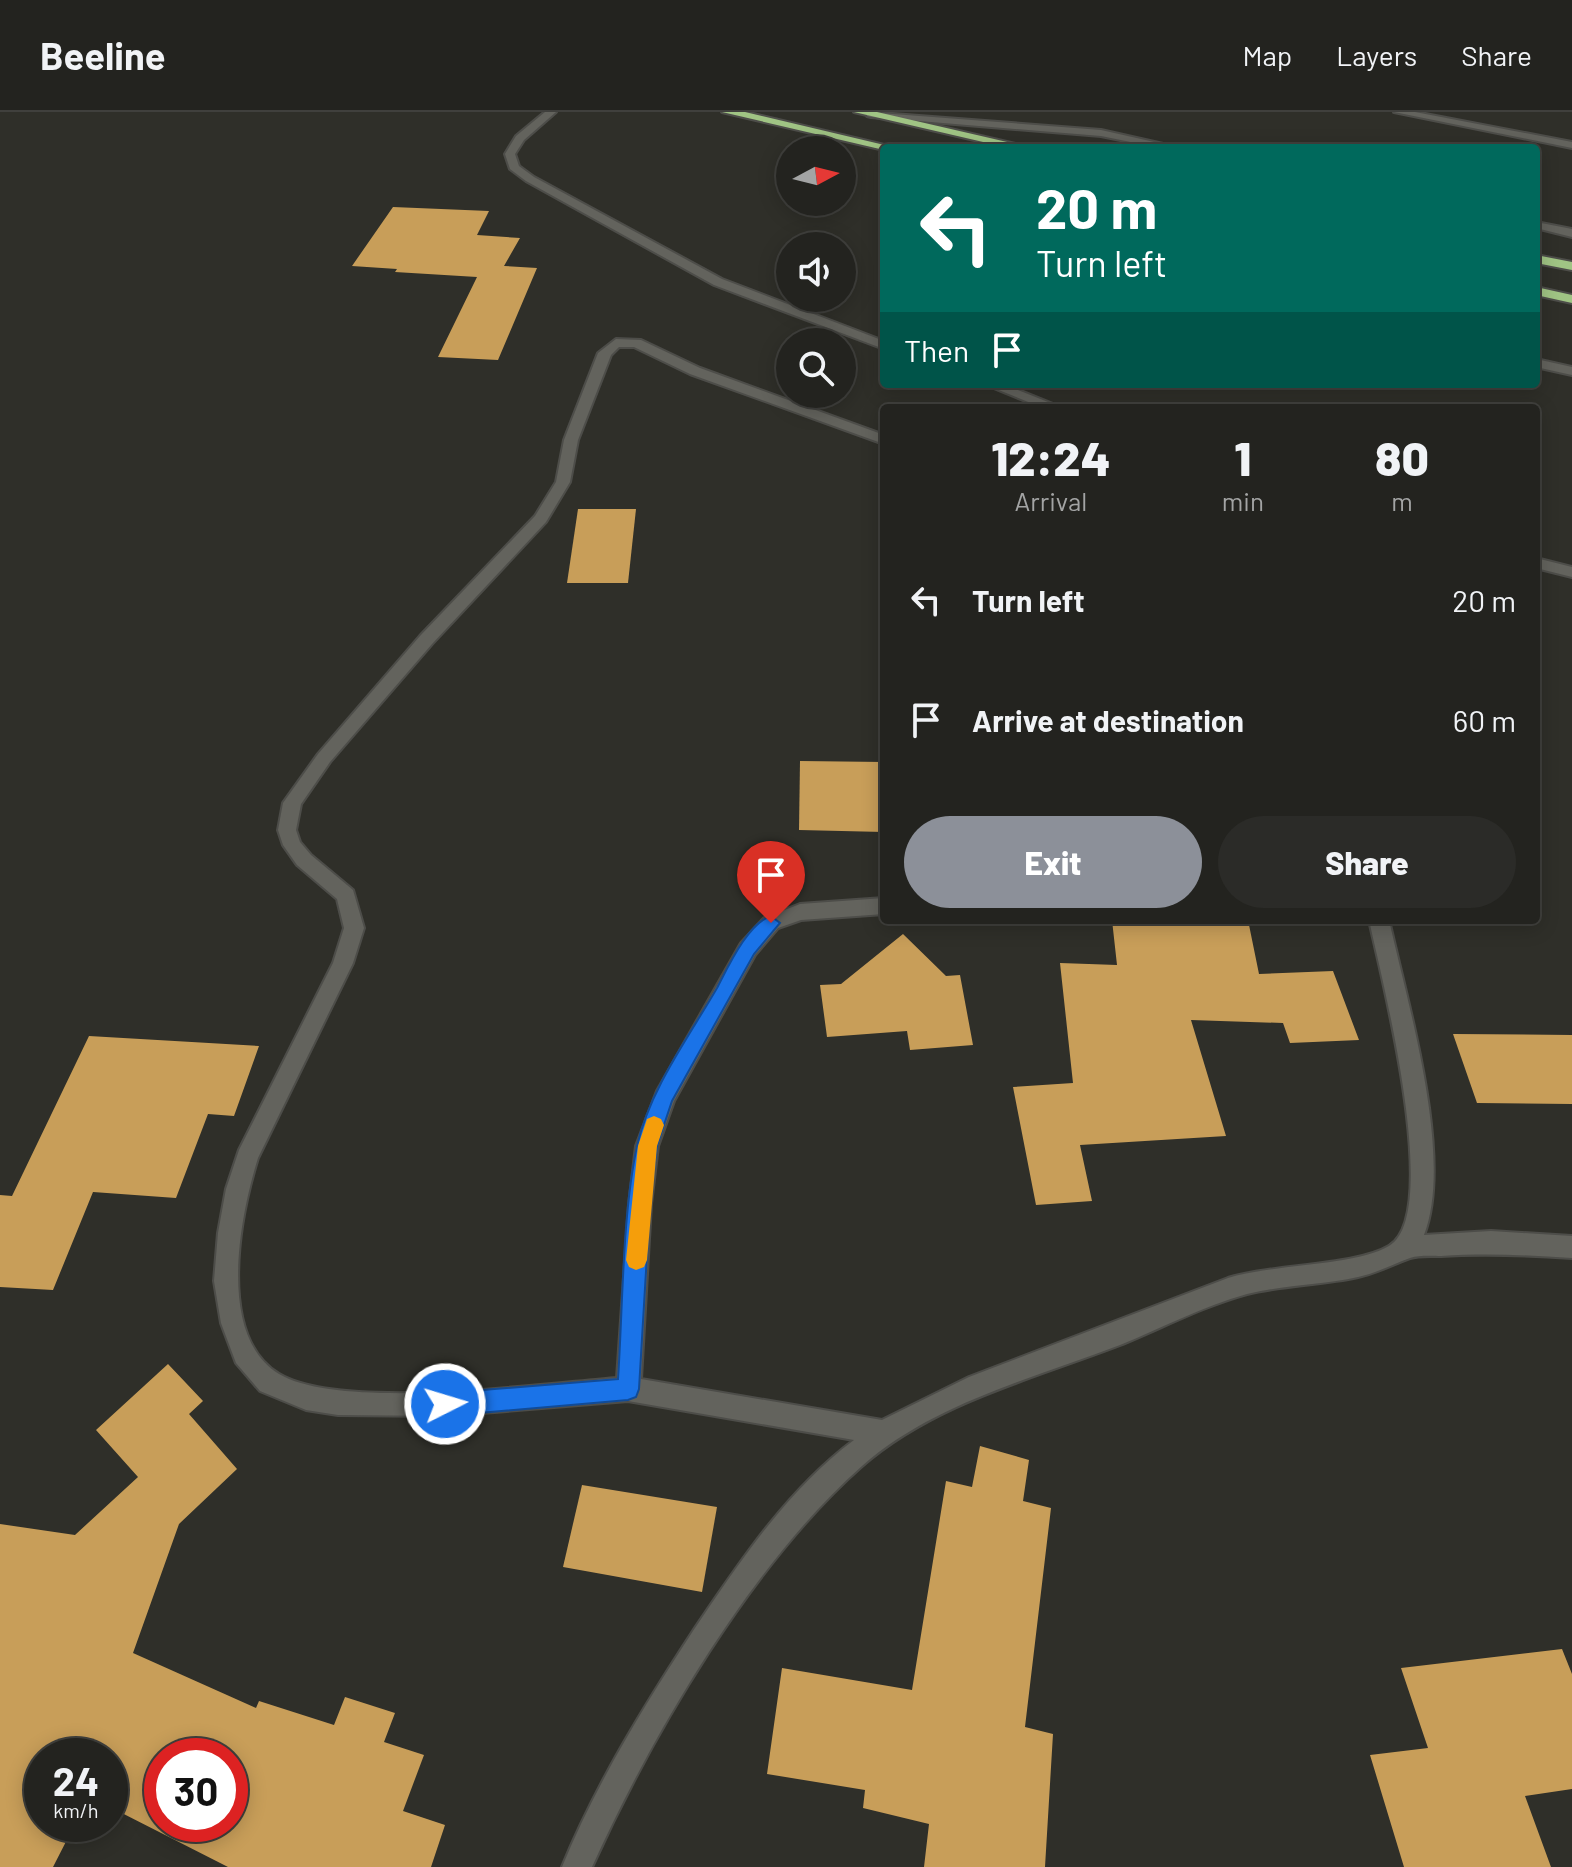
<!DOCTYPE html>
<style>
body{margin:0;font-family:Barlow,sans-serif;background:#2b2b28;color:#f1f3f6;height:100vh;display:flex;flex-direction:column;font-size:30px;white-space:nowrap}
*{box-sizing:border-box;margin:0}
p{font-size:26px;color:#a3a4a4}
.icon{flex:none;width:44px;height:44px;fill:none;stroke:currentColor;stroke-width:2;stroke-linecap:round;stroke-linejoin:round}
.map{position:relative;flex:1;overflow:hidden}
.sheet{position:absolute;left:880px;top:292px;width:660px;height:520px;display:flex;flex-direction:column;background:#23231f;border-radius:8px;box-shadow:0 4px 20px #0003,0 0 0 2px #40403d}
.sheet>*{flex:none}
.top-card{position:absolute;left:880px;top:32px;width:660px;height:244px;border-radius:8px;box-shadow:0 4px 20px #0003,0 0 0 2px #40403d;background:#00695c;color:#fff;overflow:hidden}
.needle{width:52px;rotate:83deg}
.fabs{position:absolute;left:776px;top:24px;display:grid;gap:16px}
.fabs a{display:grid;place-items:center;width:80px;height:80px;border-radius:50%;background:#23231f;box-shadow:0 4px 20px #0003,0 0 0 2px #40403d;font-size:40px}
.speed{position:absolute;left:24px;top:1626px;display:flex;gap:16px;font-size:40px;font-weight:700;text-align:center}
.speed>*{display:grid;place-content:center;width:104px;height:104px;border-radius:50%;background:#23231f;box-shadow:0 4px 20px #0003,0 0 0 2px #40403d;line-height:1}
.speed small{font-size:20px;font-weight:400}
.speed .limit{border:12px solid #d22;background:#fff;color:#111}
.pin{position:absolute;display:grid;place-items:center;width:68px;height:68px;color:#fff;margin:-82px -34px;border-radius:50% 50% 50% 0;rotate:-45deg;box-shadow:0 0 8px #0007}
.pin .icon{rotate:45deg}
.me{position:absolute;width:88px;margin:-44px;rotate:85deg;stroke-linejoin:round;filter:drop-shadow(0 0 6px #0008)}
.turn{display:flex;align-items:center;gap:28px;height:168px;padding:0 24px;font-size:36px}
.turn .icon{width:104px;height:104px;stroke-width:2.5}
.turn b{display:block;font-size:56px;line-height:68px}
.then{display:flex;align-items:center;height:76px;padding:0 24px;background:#0003;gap:16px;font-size:30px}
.eta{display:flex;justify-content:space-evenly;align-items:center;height:136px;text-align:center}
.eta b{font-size:48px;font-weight:800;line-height:56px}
.button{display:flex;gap:16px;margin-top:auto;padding:16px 24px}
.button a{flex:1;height:92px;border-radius:48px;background:#8c9099;color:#fff;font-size:32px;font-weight:800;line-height:92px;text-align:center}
.button a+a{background:#2b2b28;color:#f1f3f6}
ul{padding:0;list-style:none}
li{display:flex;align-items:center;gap:24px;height:120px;padding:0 24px}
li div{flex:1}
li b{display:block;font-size:30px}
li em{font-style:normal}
header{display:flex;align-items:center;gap:48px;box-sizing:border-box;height:112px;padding:0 40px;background:#23231f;border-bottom:2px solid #40403d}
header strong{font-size:38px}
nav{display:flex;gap:44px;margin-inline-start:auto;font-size:28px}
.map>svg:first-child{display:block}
.building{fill:#c89e59;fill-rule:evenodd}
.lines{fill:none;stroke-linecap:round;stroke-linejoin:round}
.lane-casing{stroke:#4d4d49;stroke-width:4}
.street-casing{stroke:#4d4d49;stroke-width:4}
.highway-casing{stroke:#4d4d49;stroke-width:4}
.lane{fill:#63635d;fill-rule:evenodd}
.street{fill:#63635d;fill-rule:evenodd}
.highway{fill:#a0c484;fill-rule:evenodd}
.route{fill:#1a73e8;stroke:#114b97;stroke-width:2}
.slow{fill:#f59e0b}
</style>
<header>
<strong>Beeline</strong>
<nav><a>Map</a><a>Layers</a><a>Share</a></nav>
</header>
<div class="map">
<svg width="1572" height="1755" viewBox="0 0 1572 1755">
<rect width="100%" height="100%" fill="#2f2f29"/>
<g class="building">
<path d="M393,95L489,99L477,123L520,126L504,154L537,156L498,248L438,245L477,165L395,160L397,157L352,154Z"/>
<path d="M578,397H636L628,471H567Z"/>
<path d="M800,649L884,650V720L799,718Z"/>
<path d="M1112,808H1248L1259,862L1333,859L1359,928L1290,931L1283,911L1191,908L1226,1024L1080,1033L1092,1089L1036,1093L1013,975L1073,971L1060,851L1117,853Z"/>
<path d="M903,822L946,864L960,863L973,933L910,938L907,919L827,925L820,873L841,872Z"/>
<path d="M1453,922L1572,923V992L1477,991Z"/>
<path d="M89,924L259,934L234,1004L208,1002L176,1086L93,1080L53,1178L0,1175V1083L12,1084Z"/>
<path d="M168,1252L203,1289L189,1302L237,1357L179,1412L133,1541L256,1596L259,1589L334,1613L345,1585L395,1601L384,1630L424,1643L403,1699L445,1713L431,1755H228L110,1695V1644H42V1712H75L53,1755H0V1412L75,1423L138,1365L96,1318ZM162,1644H230V1712H162Z"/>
<path d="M980,1334L1029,1348L1023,1389L1051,1396L1025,1615L1053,1622L1045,1755H924L929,1712L863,1696L865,1678L767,1662L782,1556L912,1578L946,1369L972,1375Z"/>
<path d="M582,1373L717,1395L702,1480L563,1455Z"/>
<path d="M1562,1537L1572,1562V1677L1525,1684L1551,1755H1404L1370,1643L1428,1636L1401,1556Z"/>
</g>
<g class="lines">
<g class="lane-casing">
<g id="lane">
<path d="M867,0L1101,18L1181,36H1160L1101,24L871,5L867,4Z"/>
<path d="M1536,110L1572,117V125L1536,116Z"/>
<path d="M1536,247L1572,255V263L1536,255Z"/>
</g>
</g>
<g class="street-casing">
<g id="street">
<path d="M545,0H556L524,28L515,42L519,54L534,65L722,167L884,229V237L714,173L526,69L510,57L505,42L516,24Z"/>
<path d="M1394,0H1415L1572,30V36Z"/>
<path d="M616,227L641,228L700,256L884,323V332L690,262L634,235H619L611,243L578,328L570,370L546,410L432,532L330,650L301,692L296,718L300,730L311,743L353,778L364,816L353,851L258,1046C240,1104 216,1224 279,1262C341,1299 541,1272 617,1266L629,1092L636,1034L657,979L741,831L764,806L800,792L884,786V802L801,808L778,816L755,843L674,989L658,1034L651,1092L641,1267L882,1308L969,1265L1228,1166C1272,1152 1356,1154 1389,1134C1443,1102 1381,863 1369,808H1389C1407,890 1454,1045 1424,1123L1491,1119L1572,1124V1146C1528,1143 1485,1141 1441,1144C1432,1144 1419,1143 1410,1146C1393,1152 1377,1161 1358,1165C1322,1173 1284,1173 1247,1182C1203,1194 1162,1216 1120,1233C1032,1267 934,1291 862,1354C752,1451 652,1622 592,1755H562C596,1672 644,1594 693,1519C739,1451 787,1378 854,1328L628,1289L445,1304L338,1303L306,1298L260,1279L236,1251L221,1211L214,1169L218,1121L226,1077L239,1038L333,851L344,816L337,787L297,753L283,733L278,718L283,691L318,642L420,524L535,404L556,370L564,328L598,241Z"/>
<path d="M984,272H1003L1063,296H1043Z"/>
<path d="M1536,446L1572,455V465L1536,456Z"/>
</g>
</g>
<g class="highway-casing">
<g id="highway">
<path d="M722,0H745L897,36L884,38Z"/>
<path d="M854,0H877L1033,36H1009Z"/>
<path d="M1536,143L1572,150V158L1536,151Z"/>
<path d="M1536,175L1572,183V191L1536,183Z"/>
</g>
</g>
<use href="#lane" class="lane"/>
<use href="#street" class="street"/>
<use href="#highway" class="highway"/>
</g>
<path class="route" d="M771,804L780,811L754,842L672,989L657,1034L650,1092L639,1277L636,1285L628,1288L445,1304L438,1300L434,1292L438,1285L445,1281L618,1267C623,1194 622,1104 637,1034C650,977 688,926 717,876C728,855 748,811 771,804Z"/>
<path class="slow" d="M654,1004L661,1007L664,1013L657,1034L647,1148L644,1155L636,1158L629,1155L626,1148L638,1034L647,1007Z"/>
</svg>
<div class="fabs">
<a><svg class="needle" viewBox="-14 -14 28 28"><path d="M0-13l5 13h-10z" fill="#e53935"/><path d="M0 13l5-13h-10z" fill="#a3a4a4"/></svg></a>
<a><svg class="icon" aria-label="sound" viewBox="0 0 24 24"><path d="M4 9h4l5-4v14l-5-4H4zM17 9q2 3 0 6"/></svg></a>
<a><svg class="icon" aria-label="search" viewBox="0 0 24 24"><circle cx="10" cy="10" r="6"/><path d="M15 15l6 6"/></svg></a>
</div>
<div class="speed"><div>24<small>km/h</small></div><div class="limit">30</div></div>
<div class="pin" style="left:771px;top:811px;background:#d93025"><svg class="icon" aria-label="arrive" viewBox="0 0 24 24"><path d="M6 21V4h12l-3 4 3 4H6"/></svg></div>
<svg class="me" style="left:445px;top:1292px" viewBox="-20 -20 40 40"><circle r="17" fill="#1a73e8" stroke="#fff" stroke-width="3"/><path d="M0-11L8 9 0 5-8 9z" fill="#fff"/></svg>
<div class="top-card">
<div class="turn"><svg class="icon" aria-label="left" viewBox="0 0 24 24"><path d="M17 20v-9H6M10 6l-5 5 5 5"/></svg><div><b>20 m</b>Turn left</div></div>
<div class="then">Then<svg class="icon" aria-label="arrive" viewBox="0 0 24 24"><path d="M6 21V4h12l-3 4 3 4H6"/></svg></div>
</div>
<section class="sheet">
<div class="eta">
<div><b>12:24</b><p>Arrival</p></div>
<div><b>1</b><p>min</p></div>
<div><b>80</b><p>m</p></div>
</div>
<ul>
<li><svg class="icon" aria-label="left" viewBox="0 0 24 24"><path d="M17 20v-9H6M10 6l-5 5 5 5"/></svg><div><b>Turn left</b></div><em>20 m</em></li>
<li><svg class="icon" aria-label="arrive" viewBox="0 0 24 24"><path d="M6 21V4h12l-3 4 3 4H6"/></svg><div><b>Arrive at destination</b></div><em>60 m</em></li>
</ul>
<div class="button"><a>Exit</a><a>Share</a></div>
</section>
</div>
